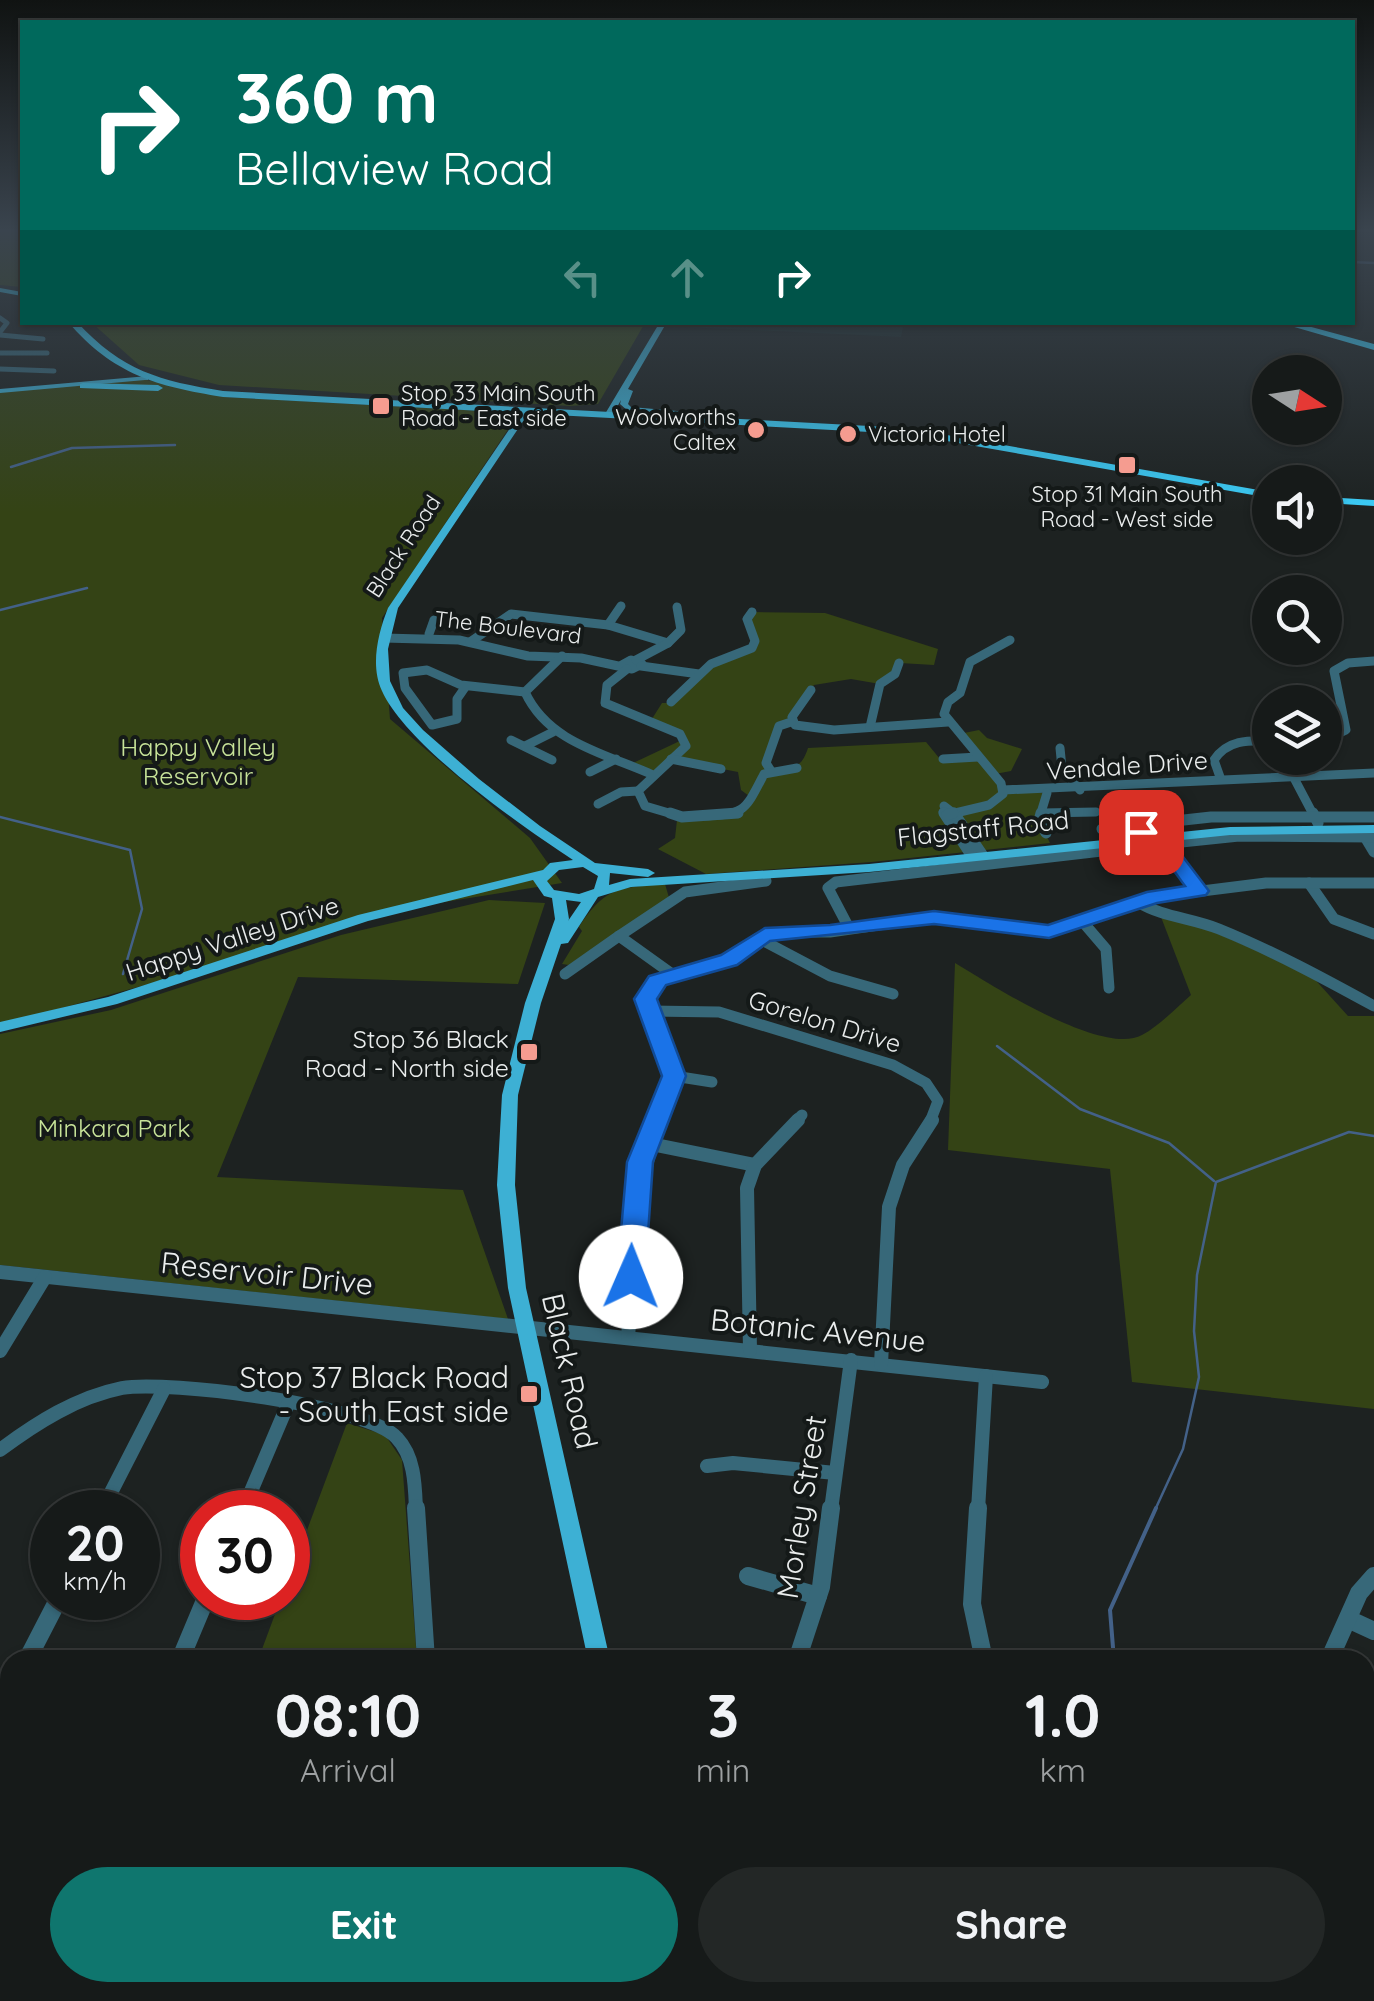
<!DOCTYPE html>
<style>
body{margin:0;font-family:Quicksand,sans-serif;background:#232726;color:#f1f3f6;height:100vh;display:flex;flex-direction:column;font-size:38px;white-space:nowrap}
*{box-sizing:border-box;margin:0}
p{font-size:32px;color:#9ea1a2}
.icon{flex:none;width:55px;height:55px;fill:none;stroke:currentColor;stroke-width:2;stroke-linecap:round;stroke-linejoin:round}
.map{position:relative;flex:1;overflow:hidden}
.details{position:absolute;left:0px;top:1650px;width:1375px;height:352px;display:flex;flex-direction:column;background:#161a19;border-radius:30px 30px 0 0;box-shadow:0 2px 8px #0004,0 0 0 2px #353838}
.details>*{flex:none}
.top-card{position:absolute;left:20px;top:20px;width:1335px;height:305px;border-radius:0px;box-shadow:0 2px 8px #0004,0 0 0 2px #353838;background:#00695c;color:#fff;overflow:hidden}
.needle{width:65px;rotate:102deg}
.controls{position:absolute;left:1252px;top:355px;display:grid;gap:20px}
.controls a{display:grid;place-items:center;width:90px;height:90px;border-radius:50%;background:#161a19;box-shadow:0 2px 8px #0004,0 0 0 2px #353838;font-size:50px}
.speed{position:absolute;left:30px;top:1490px;display:flex;gap:20px;font-size:50px;font-weight:700;text-align:center}
.speed>*{display:grid;place-content:center;width:130px;height:130px;border-radius:50%;background:#161a19;box-shadow:0 2px 8px #0004,0 0 0 2px #353838;line-height:1}
.speed small{font-size:25px;font-weight:400}
.speed .limit{border:15px solid #d22;background:#fff;color:#111}
.pin{position:absolute;display:grid;place-items:center;width:85px;height:85px;color:#fff;margin:-42px;border-radius:20px;box-shadow:0 5px 15px #0006}
.me{position:absolute;width:110px;margin:-55px;rotate:1deg;stroke-linejoin:round;filter:drop-shadow(0 0 8px #0008)}
.turn{display:flex;align-items:center;gap:35px;height:210px;padding:0 50px;font-size:45px}
.turn .icon{width:130px;height:130px;stroke-width:2.5}
.turn b{display:block;font-size:70px;line-height:85px}
.lanes{display:flex;align-items:center;height:95px;padding:0 50px;background:#0003;justify-content:center;gap:50px;direction:ltr}
.lanes .off{opacity:.35}
.eta{display:flex;justify-content:space-evenly;align-items:center;height:170px;text-align:center}
.eta b{font-size:60px;font-weight:800;line-height:70px}
.cta{display:flex;gap:20px;margin-top:auto;padding:20px 50px}
.cta a{flex:1;height:115px;border-radius:60px;background:#0f766e;color:#fff;font-size:40px;font-weight:800;line-height:115px;text-align:center}
.cta a+a{background:#232726;color:#f1f3f6}
.map>svg:first-child{display:block}
.built{fill:#1e2b2a}
.green{fill:#344315}
.lines{fill:none;stroke-linecap:round;stroke-linejoin:round}
.stream-far1{stroke:#436188;stroke-width:2.5}
.stream{stroke:#436188;stroke-width:4}
.minor-far4{stroke:#376879;stroke-width:5}
.minor-far3{stroke:#376879;stroke-width:9}
.minor-far2{stroke:#376879;stroke-width:11}
.minor-far1{stroke:#376879;stroke-width:14}
.minor{stroke:#376879;stroke-width:18}
.major{fill:#3db0d4;fill-rule:evenodd}
.highway{fill:#3bcdf8;fill-rule:evenodd}
.route{fill:#1a73e8;stroke:#114b97;stroke-width:2.5}
.poi-dot{fill:#f59c90;stroke:#141918;stroke-width:4}
.labels{text-anchor:middle;dominant-baseline:central;stroke-width:8;stroke-linejoin:round;paint-order:stroke}
.far-poi-label{font-size:22px;fill:#eaeded;stroke:#141918;text-anchor:start}
.far-street-label{font-size:22px;fill:#eaeded;stroke:#141918}
.park-label{font-size:25px;fill:#c8e499;stroke:#141918}
.street-label{font-size:25px;fill:#eaeded;stroke:#141918}
.poi-label{font-size:25px;fill:#eaeded;stroke:#141918;text-anchor:end}
.near-street-label{font-size:30px;fill:#eaeded;stroke:#141918}
.near-poi-label{font-size:30px;fill:#eaeded;stroke:#141918;text-anchor:end}
</style>
<div class="map">
<svg width="1374" height="2001" viewBox="0 0 1374 2001">
<rect width="100%" height="100%" fill="#1d2221"/>
<path class="built" d="M665,322L904,323L901,337L663,326Z"/>
<g class="green">
<path d="M0,232H22V287L0,285Z"/>
<path d="M92,323H645L598,404L570,406L219,385L139,365Z"/>
<path d="M142,379L225,397L519,413L382,618L390,719L530,838L562,883L376,913L185,974L0,1025V392Z"/>
<path d="M752,612L825,613L938,649L934,665L900,663L880,684L851,679L814,685L784,724L766,763L771,770C792,768 801,770 808,748L926,742L940,759L978,757L959,734L979,730L987,738L1022,749L1011,771L995,774L1004,790L1047,793L1039,821L1050,843L872,862L706,874L658,849L675,838L677,820L737,814L749,796L741,790L738,772L671,759L654,772L631,764L684,739L650,722L662,703H668L699,674L752,648L747,619Z"/>
<path d="M665,884L670,901L569,965L562,964L582,931L579,927C606,886 619,888 665,884Z"/>
<path d="M489,900L545,903L518,984L298,977L217,1177L463,1190L508,1319L0,1265V1034L111,1010L341,935Z"/>
<path d="M1161,917L1189,921L1310,974L1348,1016H1374V1409L1132,1382L1110,1169L948,1150L955,963C990,984 1103,1057 1142,1035C1159,1026 1176,1008 1191,995Z"/>
<path d="M347,1423L385,1435L402,1460L417,1660H258L281,1598H288V1581Z"/>
</g>
<g class="lines">
<g class="stream-far1">
<path d="M1352,262L1374,263"/>
<path d="M11,467L72,448L175,445"/>
<path d="M0,610L87,588"/>
<path d="M0,817L130,850L142,909L123,974"/>
<path d="M997,1046L1080,1109L1169,1143L1214,1181"/>
<path d="M1155,1510L1183,1449L1199,1377L1194,1331L1197,1275L1216,1182L1349,1132L1374,1136"/>
</g>
<path class="stream" d="M1114,1660L1110,1610L1156,1508"/>
<g class="minor-far4">
<path d="M0,318L7,323L0,332"/>
<path d="M0,335L43,339"/>
<path d="M0,353H47"/>
<path d="M0,369L54,371"/>
</g>
<g class="minor-far3">
<path d="M608,625L621,606"/>
<path d="M429,634L434,620"/>
<path d="M384,638L459,640L528,656L581,658L632,669L642,664L631,660L622,665"/>
<path d="M470,642L511,614L608,625L668,643"/>
<path d="M562,656L525,692C548,742 603,753 651,774"/>
<path d="M636,660L668,643L681,630L677,607"/>
<path d="M641,666L699,674"/>
<path d="M627,669L607,685L605,703L680,734L686,746L638,791L645,806L679,816"/>
<path d="M466,686L457,699V719L432,725L405,688L403,673L427,670L461,685L525,692"/>
<path d="M811,690L792,717L795,725L834,730L948,722"/>
<path d="M671,702L711,664L752,648L755,641L747,619L752,612"/>
<path d="M870,727L880,684L895,674L899,663"/>
<path d="M511,740L552,760"/>
<path d="M1325,740L1346,730L1334,671L1348,663L1374,661"/>
<path d="M525,746L553,732"/>
<path d="M1060,748L1062,768L1080,790"/>
<path d="M671,759L721,769"/>
<path d="M943,759L978,757"/>
<path d="M771,771L766,763L779,726L791,722"/>
<path d="M590,772L616,759"/>
<path d="M1220,777L1214,760C1227,740 1248,740 1270,741"/>
<path d="M1294,778L1314,816"/>
<path d="M1003,790L1374,773"/>
<path d="M598,804L621,792L638,791"/>
<path d="M944,806L957,816"/>
<path d="M943,812L946,816"/>
<path d="M1042,813L1096,812"/>
<path d="M947,815L989,805L1003,794L1001,783L944,714L948,702L960,693L970,662L1010,640"/>
<path d="M701,816C745,814 744,813 764,774L797,768"/>
<path d="M1040,816L1047,793"/>
</g>
<g class="minor-far2">
<path d="M670,813L682,817L738,813"/>
<path d="M944,813L973,858"/>
<path d="M954,813L984,857"/>
<path d="M1041,813L1039,821L1046,833"/>
<path d="M1313,813L1318,823"/>
<path d="M947,815L953,813"/>
<path d="M1102,829L1211,817H1374"/>
<path d="M1141,832L1154,846L1170,853L1199,891"/>
<path d="M1365,837L1374,852"/>
<path d="M1163,849L1172,843L1239,836L1374,837"/>
<path d="M1309,883L1334,919L1374,934"/>
<path d="M1138,902C1162,917 1192,918 1219,929C1273,951 1323,978 1374,1006"/>
<path d="M1082,921L1106,949L1109,988"/>
<path d="M849,928L828,888L836,882L1136,847L1160,863H1178"/>
<path d="M758,938L830,976L893,994"/>
<path d="M565,974L619,936"/>
<path d="M672,974L619,936L685,892L766,881"/>
<path d="M650,1011L719,1012L893,1065L926,1083L938,1101L930,1122"/>
<path d="M674,1076L712,1082"/>
<path d="M656,1122L674,1076L646,999L657,980L729,960L758,938L784,932H830L934,917L1049,932L1154,897L1266,883H1374"/>
<path d="M795,1122L802,1115"/>
</g>
<g class="minor-far1">
<path d="M646,1143L755,1165"/>
<path d="M0,1272L1042,1382"/>
<path d="M628,1338L637,1205L657,1120"/>
<path d="M750,1350L747,1188L755,1165L798,1120"/>
<path d="M0,1351L45,1277"/>
<path d="M881,1364L889,1207L903,1165L932,1120"/>
<path d="M0,1450C36,1423 77,1397 122,1388C167,1380 368,1405 397,1438C415,1457 415,1486 416,1510"/>
<path d="M707,1466L733,1463L835,1473"/>
<path d="M102,1510L164,1389"/>
<path d="M243,1510L288,1404"/>
<path d="M831,1510L851,1360"/>
<path d="M978,1510L986,1376"/>
</g>
<g class="minor">
<path d="M416,1508L426,1660"/>
<path d="M978,1508L972,1604L984,1660"/>
<path d="M101,1512L103,1508"/>
<path d="M242,1512L244,1508"/>
<path d="M748,1576L818,1596"/>
<path d="M1348,1619L1374,1631"/>
<path d="M27,1660L59,1598"/>
<path d="M180,1660L206,1598"/>
<path d="M797,1660L821,1587L831,1508"/>
<path d="M1329,1660L1359,1593L1374,1576"/>
<path d="M0,1714L10,1694"/>
<path d="M37,2001L41,1992"/>
<path d="M223,2001L226,1992"/>
<path d="M408,2001L410,1992"/>
<path d="M805,2001L808,1992"/>
<path d="M1191,2001L1192,1992"/>
</g>
<g class="major">
<path d="M660,322H667L628,389L633,391L628,404L631,407L677,411L681,414L677,417L628,411L620,404L621,400L612,416H606L605,414Z"/>
<path d="M148,376V380H145L0,393V389Z"/>
<path d="M526,408L530,411L398,608L388,649L390,681L403,708L423,730L479,779L540,826L595,863L648,869L655,873L648,877L610,873L609,885L630,879L869,864L1230,827L1374,825V833L1230,835L869,872L631,887L598,897L568,943L561,944L541,1003L518,1095L515,1185L526,1288L610,1660H588L508,1288L497,1185L502,1095L525,1003L555,919L552,898L544,896L533,880L368,921L117,1004L0,1032V1022L108,997L358,915L543,870L550,863L573,860C521,826 407,746 382,691C370,666 378,633 388,608L523,409ZM583,867L598,876L594,889L579,894L554,890L547,881L559,870ZM566,900L581,902L568,921L569,919Z"/>
<rect x="627" y="1992" width="26" height="9"/>
</g>
<g class="highway">
<path d="M0,288L22,292V296L0,292Z"/>
<path d="M68,322H77C122,371 160,381 223,391L907,428L1270,492V498L907,434L223,397C156,386 114,375 68,322Z"/>
<path d="M1277,322H1293L1374,344V350Z"/>
<path d="M83,383L158,385L163,388L158,391L80,388V384Z"/>
<path d="M1325,497L1374,500V506L1325,503Z"/>
</g>
</g>
<linearGradient id="sky" x2="0" y2="1"><stop stop-color="#101312"/><stop offset="0.45" stop-color="#3a444e"/><stop offset="1" stop-color="#3a444e" stop-opacity="0"/></linearGradient>
<rect width="1374" height="512" fill="url(#sky)"/>
<path class="route" d="M1141,827L1177,849L1209,891L1206,895L1157,903L1049,938L934,924L770,941L737,965L666,985L657,999L686,1076L653,1162L645,1277L631,1287L621,1284L617,1277L627,1162L662,1076L634,999L649,976L721,955L765,928L830,925L934,911L1048,925L1147,892L1185,886C1179,878 1172,867 1165,860C1153,849 1131,847 1134,828Z"/>
<g class="poi-dot">
<rect x="371" y="396" width="20" height="20" rx="5"/>
<circle cx="756" cy="430" r="10"/>
<circle cx="848" cy="434" r="10"/>
<rect x="1117" y="455" width="20" height="20" rx="5"/>
<rect x="519" y="1042" width="20" height="20" rx="5"/>
<rect x="519" y="1384" width="20" height="20" rx="5"/>
</g>
<g class="labels">
<g class="far-poi-label">
<text x="401" y="393">Stop 33 Main South<tspan x="401" dy="25">Road - East side</tspan></text>
<text x="736" y="417" text-anchor="end">Woolworths<tspan x="736" dy="25">Caltex</tspan></text>
<text x="868" y="434">Victoria Hotel</text>
<text x="1127" y="494" text-anchor="middle">Stop 31 Main South<tspan x="1127" dy="25">Road - West side</tspan></text>
</g>
<g class="far-street-label">
<text transform="translate(403 546) rotate(-57)">Black Road</text>
<text transform="translate(508 627) rotate(7)">The Boulevard</text>
</g>
<g class="park-label">
<text x="198" y="746">Happy Valley<tspan x="198" dy="29">Reservoir</tspan></text>
<text x="114" y="1127">Minkara Park</text>
</g>
<g class="street-label">
<text transform="translate(1127 765) rotate(-4)">Vendale Drive</text>
<text transform="translate(983 828) rotate(-6)">Flagstaff Road</text>
<text transform="translate(232 938) rotate(-18)">Happy Valley Drive</text>
<text transform="translate(825 1021) rotate(17)">Gorelon Drive</text>
</g>
<g class="poi-label">
<text x="509" y="1038">Stop 36 Black<tspan x="509" dy="29">Road - North side</tspan></text>
</g>
<g class="near-street-label">
<text transform="translate(267 1273) rotate(6)">Reservoir Drive</text>
<text transform="translate(818 1330) rotate(6)">Botanic Avenue</text>
<text transform="translate(570 1371) rotate(77)">Black Road</text>
<text transform="translate(801 1507) rotate(-81)">Morley Street</text>
</g>
<g class="near-poi-label">
<text x="509" y="1377">Stop 37 Black Road<tspan x="509" dy="34">- South East side</tspan></text>
</g>
</g>
</svg>
<div class="controls">
<a><svg class="needle" viewBox="-14 -14 28 28"><path d="M0-13l5 13h-10z" fill="#e53935"/><path d="M0 13l5-13h-10z" fill="#9ea1a2"/></svg></a>
<a><svg class="icon" aria-label="sound" viewBox="0 0 24 24"><path d="M4 9h4l5-4v14l-5-4H4zM17 9q2 3 0 6"/></svg></a>
<a><svg class="icon" aria-label="search" viewBox="0 0 24 24"><circle cx="10" cy="10" r="6"/><path d="M15 15l6 6"/></svg></a>
<a><svg class="icon" aria-label="layers" viewBox="0 0 24 24"><path d="M12 4l9 5-9 5-9-5zM3 14l9 5 9-5"/></svg></a>
</div>
<div class="speed"><div>20<small>km/h</small></div><div class="limit">30</div></div>
<div class="pin" style="left:1141px;top:832px;background:#d93025"><svg class="icon" aria-label="arrive" viewBox="0 0 24 24"><path d="M6 21V4h12l-3 4 3 4H6"/></svg></div>
<svg class="me" style="left:631px;top:1277px" viewBox="-20 -20 40 40"><circle r="19" fill="#fff"/><path d="M0-13L10 11 0 6-10 11z" fill="#1a73e8"/></svg>
<div class="top-card">
<div class="turn"><svg class="icon" aria-label="right" viewBox="0 0 24 24"><path d="M7 20v-9h11M14 6l5 5-5 5"/></svg><div><b>360 m</b>Bellaview Road</div></div>
<div class="lanes"><svg class="icon off" aria-label="left" viewBox="0 0 24 24"><path d="M17 20v-9H6M10 6l-5 5 5 5"/></svg><svg class="icon off" aria-label="ahead" viewBox="0 0 24 24"><path d="M12 20V5M6 11l6-6 6 6"/></svg><svg class="icon" aria-label="right" viewBox="0 0 24 24"><path d="M7 20v-9h11M14 6l5 5-5 5"/></svg></div>
</div>
<section class="details">
<div class="eta">
<div><b>08:10</b><p>Arrival</p></div>
<div><b>3</b><p>min</p></div>
<div><b>1.0</b><p>km</p></div>
</div>
<div class="cta"><a>Exit</a><a>Share</a></div>
</section>
</div>
